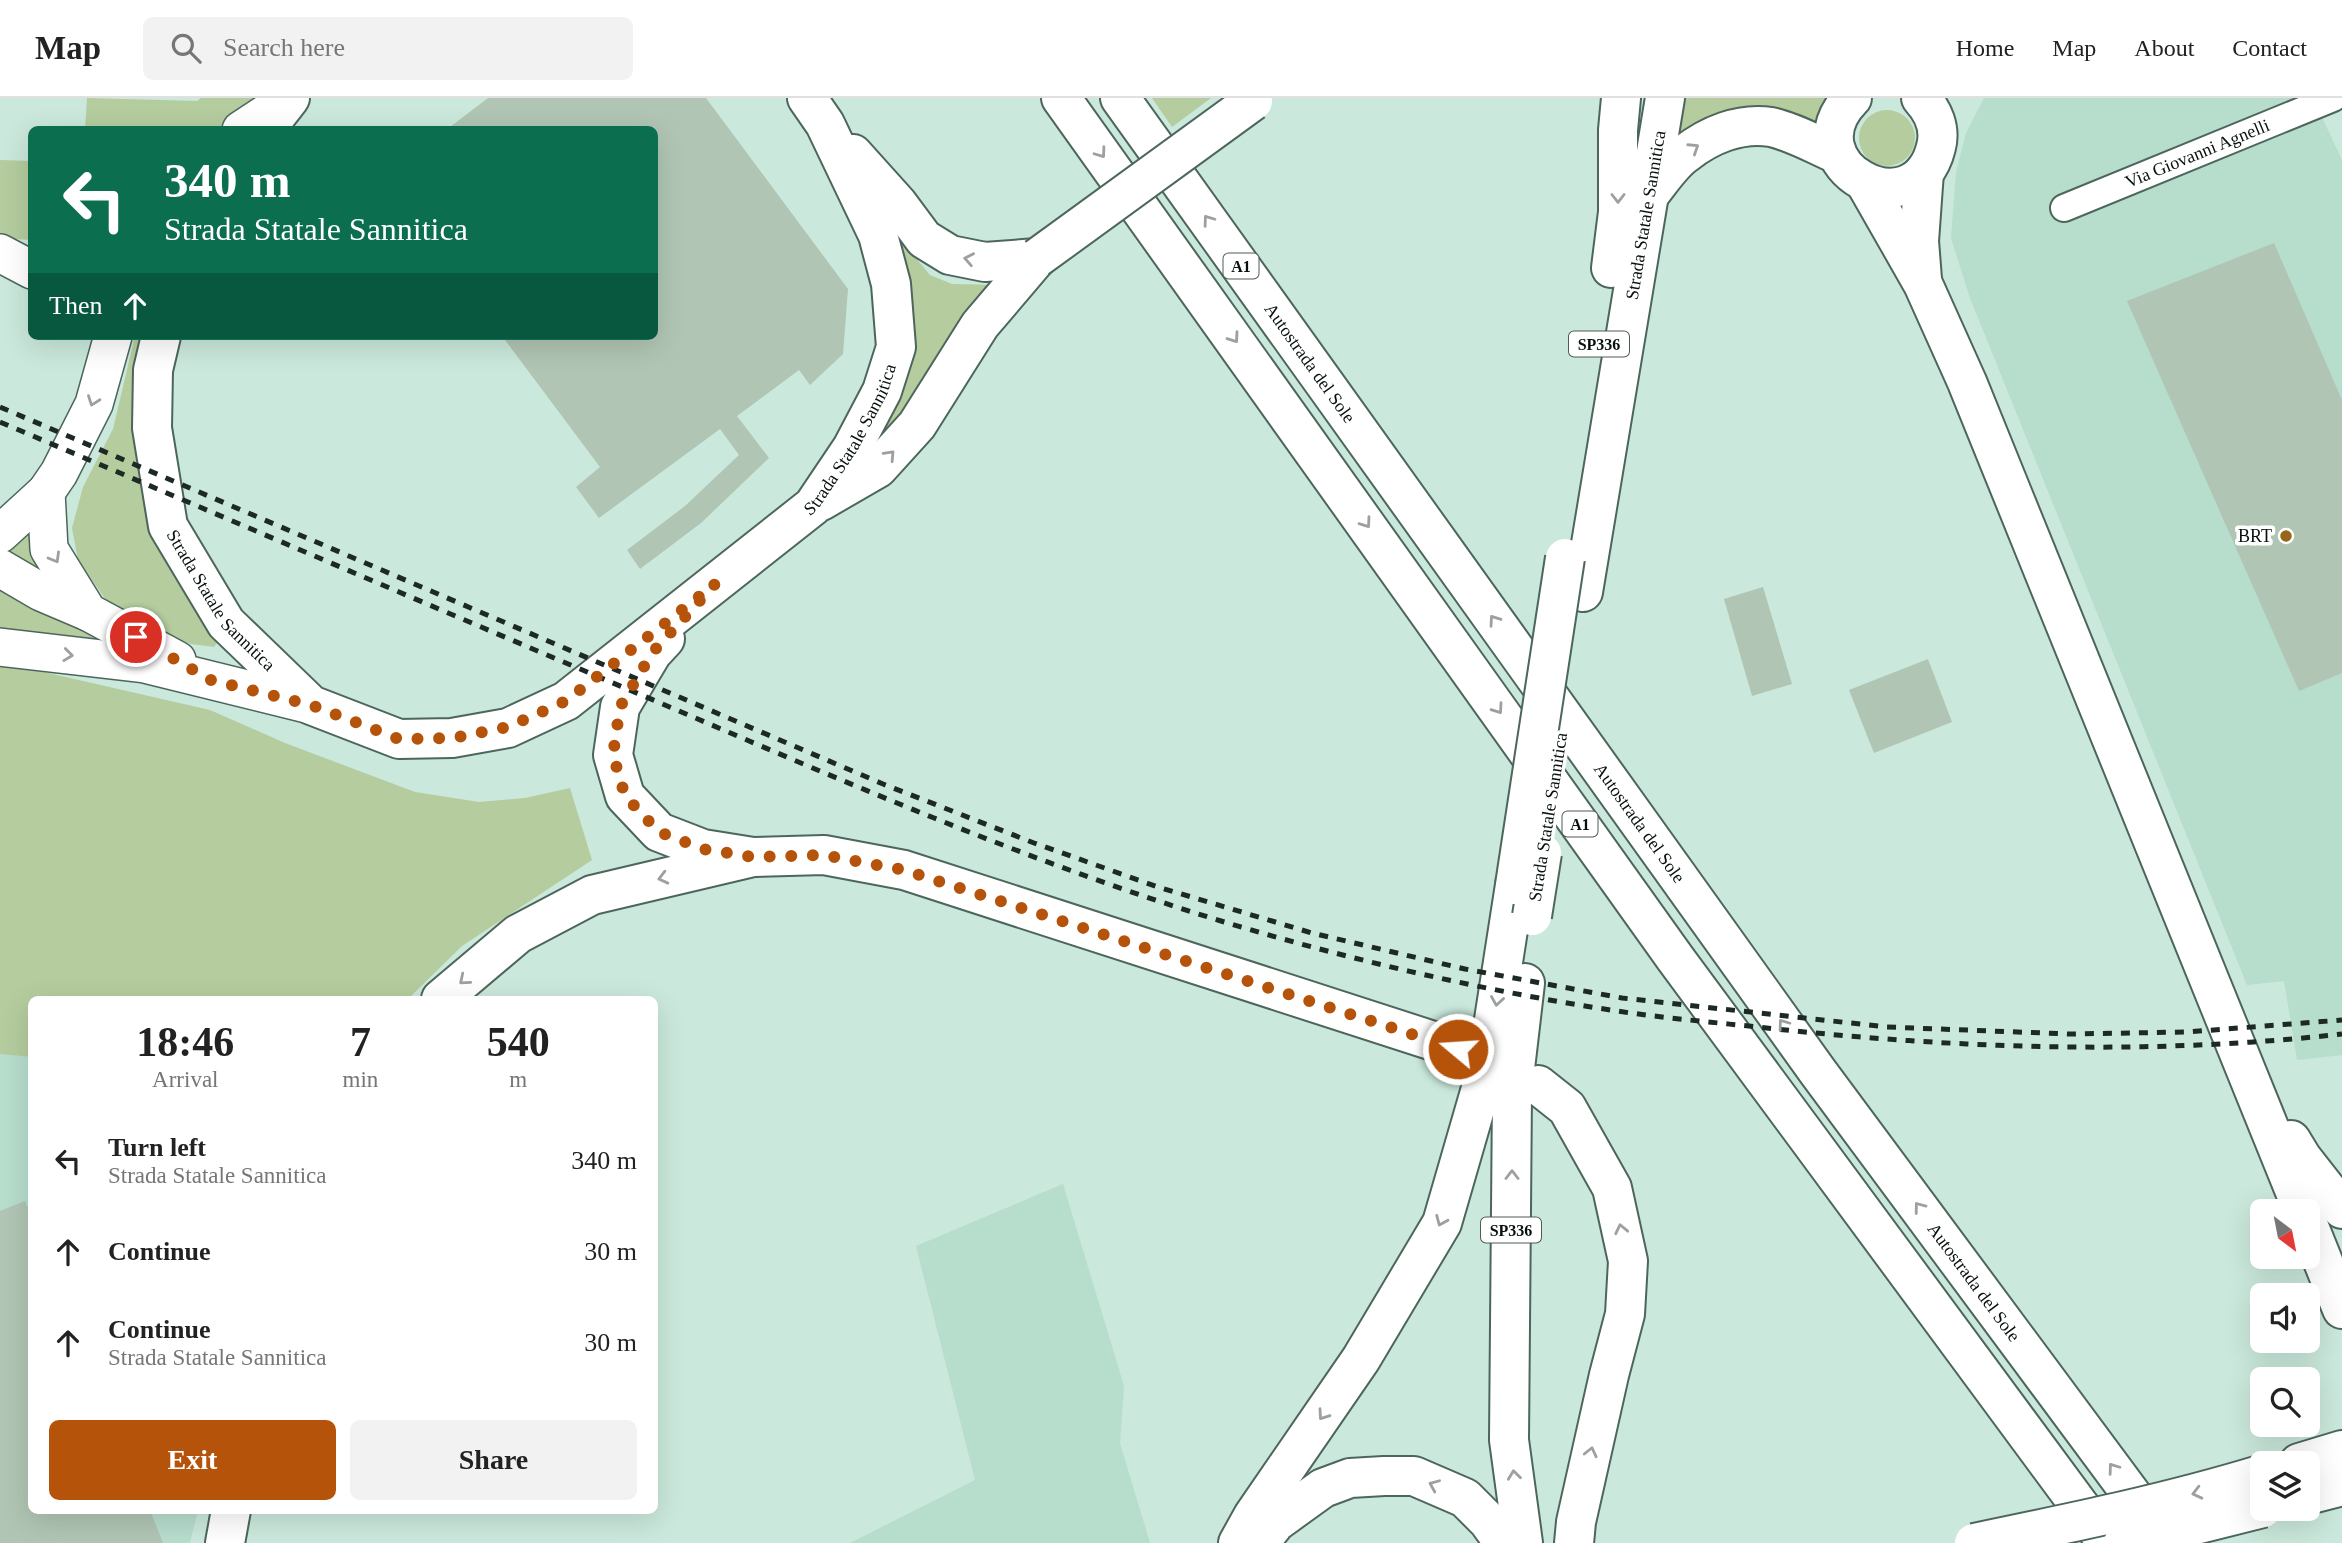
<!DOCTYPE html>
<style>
body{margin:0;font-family:Georgia,serif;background:#f2f2f2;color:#222;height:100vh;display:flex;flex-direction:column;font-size:26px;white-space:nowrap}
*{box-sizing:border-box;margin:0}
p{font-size:23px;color:#767676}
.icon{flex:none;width:38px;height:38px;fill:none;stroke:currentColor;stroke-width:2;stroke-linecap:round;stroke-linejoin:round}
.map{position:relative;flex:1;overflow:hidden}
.sheet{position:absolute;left:28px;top:898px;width:630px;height:518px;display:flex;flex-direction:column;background:#fff;border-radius:10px;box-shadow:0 7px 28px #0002}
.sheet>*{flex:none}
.hud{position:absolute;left:28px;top:28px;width:630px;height:214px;border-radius:10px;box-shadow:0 7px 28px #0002;background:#0b6e4f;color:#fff;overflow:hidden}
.needle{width:46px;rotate:148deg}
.controls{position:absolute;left:2250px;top:1101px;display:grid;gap:14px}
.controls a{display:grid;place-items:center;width:70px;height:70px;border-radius:10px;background:#fff;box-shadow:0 7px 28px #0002;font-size:35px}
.pin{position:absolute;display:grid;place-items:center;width:60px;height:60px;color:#fff;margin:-30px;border:4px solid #fff;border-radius:50%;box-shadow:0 2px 7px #0007}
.me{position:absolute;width:77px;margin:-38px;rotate:288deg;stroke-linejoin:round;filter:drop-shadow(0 0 5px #0008)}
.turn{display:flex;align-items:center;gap:24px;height:147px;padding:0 21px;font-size:32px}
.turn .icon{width:91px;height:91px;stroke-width:2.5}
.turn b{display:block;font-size:49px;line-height:60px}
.then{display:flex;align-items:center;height:66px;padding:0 21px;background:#0003;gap:14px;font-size:26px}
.eta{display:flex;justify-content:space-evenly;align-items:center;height:119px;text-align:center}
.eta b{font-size:42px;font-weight:600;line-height:49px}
.cta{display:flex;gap:14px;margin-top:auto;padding:14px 21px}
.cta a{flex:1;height:80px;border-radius:10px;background:#b45309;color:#fff;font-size:28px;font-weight:600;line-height:80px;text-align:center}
.cta a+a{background:#f2f2f2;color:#222}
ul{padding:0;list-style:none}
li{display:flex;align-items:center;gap:21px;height:91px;padding:0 21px}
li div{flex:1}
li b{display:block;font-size:26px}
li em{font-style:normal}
header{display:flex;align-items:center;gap:42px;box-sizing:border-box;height:98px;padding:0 35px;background:#fff;border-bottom:2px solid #e0e0e0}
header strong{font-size:33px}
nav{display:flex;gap:38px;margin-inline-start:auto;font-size:24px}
.search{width:490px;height:63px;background:#f2f2f2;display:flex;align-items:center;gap:18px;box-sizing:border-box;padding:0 24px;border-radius:10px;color:#767676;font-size:26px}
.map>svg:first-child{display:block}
.built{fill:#b7ddcd}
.green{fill:#b4cc9e}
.building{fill:#b0c5b3}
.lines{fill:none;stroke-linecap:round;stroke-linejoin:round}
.street-casing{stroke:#4d665c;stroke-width:30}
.secondary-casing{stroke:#4d665c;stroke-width:40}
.primary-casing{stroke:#4d665c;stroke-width:42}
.highway-casing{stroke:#4d665c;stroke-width:42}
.street{stroke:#fff;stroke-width:26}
.secondary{stroke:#fff;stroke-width:37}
.primary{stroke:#fff;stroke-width:38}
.highway{stroke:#fff;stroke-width:38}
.rail{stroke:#1d2924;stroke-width:5;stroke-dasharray:9 9;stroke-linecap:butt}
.primary-bridge-casing{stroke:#4d665c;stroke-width:42;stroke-linecap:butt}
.highway-bridge-casing{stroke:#4d665c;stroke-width:42;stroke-linecap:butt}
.primary-bridge{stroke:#fff;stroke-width:38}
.highway-bridge{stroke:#fff;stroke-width:38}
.oneway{stroke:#9ca09e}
.route{stroke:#b45309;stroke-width:12;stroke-dasharray:0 21.6}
.poi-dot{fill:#976619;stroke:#fff;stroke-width:2.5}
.labels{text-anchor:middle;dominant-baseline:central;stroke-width:7;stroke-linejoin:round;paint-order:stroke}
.shield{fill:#fff;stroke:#515856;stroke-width:2}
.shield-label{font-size:16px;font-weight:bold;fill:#07110d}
.street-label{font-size:18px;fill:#07110d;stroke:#fff}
.poi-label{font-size:18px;fill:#07110d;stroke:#fff;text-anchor:end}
</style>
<header>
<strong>Map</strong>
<div class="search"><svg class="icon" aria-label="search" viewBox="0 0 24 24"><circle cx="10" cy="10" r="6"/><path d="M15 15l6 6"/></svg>Search here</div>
<nav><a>Home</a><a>Map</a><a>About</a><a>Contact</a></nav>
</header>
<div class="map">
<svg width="2342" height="1445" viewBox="0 0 2342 1445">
<rect width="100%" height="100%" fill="#cae8db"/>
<g class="built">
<path d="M1984,0H2313L2342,62V957L2297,962L2284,883L2247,887L1970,200L1951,140L1956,74L1966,35Z"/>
<path d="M0,956L31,959L32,1412H198L190,1445H0Z"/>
<path d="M1063,1086L1124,1288L1120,1345L1150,1445H850L975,1382L916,1148Z"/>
</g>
<g class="green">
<path d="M87,0L197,3L201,0H264L216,31L85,32Z"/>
<path d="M1152,0H1211L1172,29Z"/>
<path d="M1681,0H1833L1821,32L1672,51Z"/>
<circle cx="1887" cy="40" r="28"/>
<path d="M0,62L31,63V142L0,140Z"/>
<path d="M867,102L930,177L952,186L1000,187L921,301L859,365L886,316Z"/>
<path d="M135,238H153L144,325L219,542L214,549L191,546L142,529L113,512L78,462L72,430L83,389L113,331Z"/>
<path d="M38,412L40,454L162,563L0,542V446Z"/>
<path d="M0,568L35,572L210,612L285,645L415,694L479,704L525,700L570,690L592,762L462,848L408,901H32L31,959L0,956Z"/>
</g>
<g class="building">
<path d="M488,0H706L848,191L843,256L810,287L799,272L737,318L769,360L701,425L640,471L627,452L685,408L739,357L720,331L599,420L576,389L600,369L502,238H654V32H446Z"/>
<path d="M2274,145L2342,302V575L2299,593L2127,203Z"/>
<path d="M1763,489L1792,586L1752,598L1724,501Z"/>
<path d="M1928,561L1952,624L1874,655L1849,592Z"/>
<path d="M25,1103L32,1119V1412H150L163,1445H0V1113Z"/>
</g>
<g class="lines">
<g class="street-casing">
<g id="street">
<path id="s1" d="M2064,110L2333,0"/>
</g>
</g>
<g class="secondary-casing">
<g id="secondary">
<path d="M241,32L288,1"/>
<path d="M0,155L32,172"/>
<path d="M46,394L49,451L88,514L177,562"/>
<path d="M0,436L46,394L59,375L94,306L113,238"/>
<path d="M0,470L41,494L88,514"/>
<path d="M0,549L145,566L311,607"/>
</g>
</g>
<g class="primary-casing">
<g id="primary">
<path d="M1852,0C1787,66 1915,136 1936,49C1941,30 1933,13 1921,0"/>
<path d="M265,32L290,0"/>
<path d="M853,56L898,106L924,141L950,157L985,164L1037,160"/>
<path d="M1649,97C1660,84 1671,66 1685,56C1709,37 1740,24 1771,29C1794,34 1816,47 1837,56"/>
<path d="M1611,170L1618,114V32L1621,0"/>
<path id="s2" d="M161,238L153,272L152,330L168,428L226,525L311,607L399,641L452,640L508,630L566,603L813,408L852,350L882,293L896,249L891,186L878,137L825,26L807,0"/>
<path d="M821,403L878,370L917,327L980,227L1037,160"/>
<path id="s3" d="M1583,494L1665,0"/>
<path d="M665,541L652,555L620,609L613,657L625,698L659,734L703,751L753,759L824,757L904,772L1458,951"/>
<path d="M1538,987L1567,1010L1612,1090L1628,1163L1625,1216L1609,1277L1576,1424L1574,1445"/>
<path d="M1238,1445L1253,1418L1361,1261L1442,1125L1486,973L1515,787"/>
<path d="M1259,1445L1276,1424L1323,1390L1350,1380L1384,1378H1414L1465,1400L1488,1423L1504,1445"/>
<path d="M1523,1445L1509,1342L1512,996L1525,885"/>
</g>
</g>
<g class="highway-casing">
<g id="highway">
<path d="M1061,0L1675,860L2107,1445"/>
<path id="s4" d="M1120,0L1818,974L2160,1435"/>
<path d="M1866,86L1923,186L1967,284L2303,1113"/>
<path d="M1922,181L1919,143L1924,74"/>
<path d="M441,901L518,836L592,797L753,759"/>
<path d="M2291,1042L2302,1060L2342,1111"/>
<path d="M2308,1126L2342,1211"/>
<path d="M2299,1365L2342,1352"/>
<path d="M2308,1397L2342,1388"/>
<path d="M225,1445L231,1412"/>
</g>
</g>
<use href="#street" class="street"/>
<use href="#secondary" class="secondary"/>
<use href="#primary" class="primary"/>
<use href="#highway" class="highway"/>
<g class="rail">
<path d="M0,309L883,686L1034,745L1158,789L1312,835L1465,871L1622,900L1887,929L2070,936L2187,934L2342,922"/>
<path d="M0,324C219,417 438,511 658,604C843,683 1028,764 1221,823C1350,862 1484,893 1617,913C1670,921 1723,925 1776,931C1964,951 2154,957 2342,936"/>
</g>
<g class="primary-bridge-casing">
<g id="primary-bridge">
<path d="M1037,160L1253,3"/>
<path d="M1515,787L1565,460"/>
<path d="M1532,818L1542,755"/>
</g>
</g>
<g class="highway-bridge-casing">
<g id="highway-bridge">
<path d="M1974,1445C2071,1425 2168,1405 2263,1376"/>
<path d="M2123,1445L2263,1410"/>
</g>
</g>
<use href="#primary-bridge" class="primary-bridge"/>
<use href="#highway-bridge" class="highway-bridge"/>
</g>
<defs><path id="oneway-chevron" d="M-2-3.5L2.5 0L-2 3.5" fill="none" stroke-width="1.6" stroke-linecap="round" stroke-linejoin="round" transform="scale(1.75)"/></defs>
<g class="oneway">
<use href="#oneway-chevron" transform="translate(1694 50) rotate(-33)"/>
<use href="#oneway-chevron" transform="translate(1101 55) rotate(54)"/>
<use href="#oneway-chevron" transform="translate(1618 100) rotate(90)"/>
<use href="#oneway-chevron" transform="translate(1208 122) rotate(-126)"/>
<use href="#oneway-chevron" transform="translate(969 161) rotate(-169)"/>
<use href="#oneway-chevron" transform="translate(1234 240) rotate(55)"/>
<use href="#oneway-chevron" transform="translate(93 303) rotate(110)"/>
<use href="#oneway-chevron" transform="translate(890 357) rotate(-47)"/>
<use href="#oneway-chevron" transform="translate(1366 425) rotate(55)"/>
<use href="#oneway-chevron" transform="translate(55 460) rotate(60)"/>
<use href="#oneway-chevron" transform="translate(1494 522) rotate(-125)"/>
<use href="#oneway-chevron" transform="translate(68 557) rotate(7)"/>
<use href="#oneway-chevron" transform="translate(1498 611) rotate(55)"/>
<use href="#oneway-chevron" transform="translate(663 780) rotate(166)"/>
<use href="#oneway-chevron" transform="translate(464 882) rotate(140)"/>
<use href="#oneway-chevron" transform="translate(1497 903) rotate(99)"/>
<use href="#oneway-chevron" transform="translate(1783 926) rotate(-126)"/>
<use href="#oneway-chevron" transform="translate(1512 1077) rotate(-90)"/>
<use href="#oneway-chevron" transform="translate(1919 1109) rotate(-127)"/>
<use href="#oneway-chevron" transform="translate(1441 1123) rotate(113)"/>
<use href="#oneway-chevron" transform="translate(1621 1131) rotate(-102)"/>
<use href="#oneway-chevron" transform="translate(1323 1317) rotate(125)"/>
<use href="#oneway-chevron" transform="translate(1591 1354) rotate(-77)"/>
<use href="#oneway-chevron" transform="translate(2113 1370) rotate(-126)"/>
<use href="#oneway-chevron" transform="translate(1514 1377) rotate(-97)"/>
<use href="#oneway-chevron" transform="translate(1434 1387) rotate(-157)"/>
<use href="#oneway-chevron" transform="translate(2197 1395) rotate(166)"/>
</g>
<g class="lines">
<path class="route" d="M136,539L211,582L311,607L399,641L453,640L508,629L566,603L715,486L652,555L620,609L613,657L625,698L659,734L703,751L753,759L824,757L904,772L1458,951"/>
</g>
<circle class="poi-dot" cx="2286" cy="438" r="7"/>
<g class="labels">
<g class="shield">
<rect x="1223.5" y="155.5" width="35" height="25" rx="5"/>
<rect x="1569" y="233.5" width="60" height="25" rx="5"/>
<rect x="1562.5" y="713.5" width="35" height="25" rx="5"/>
<rect x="1481" y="1119.5" width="60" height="25" rx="5"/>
</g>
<g class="shield-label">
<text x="1241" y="168">A1</text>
<text x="1599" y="246">SP336</text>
<text x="1580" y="726">A1</text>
<text x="1511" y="1132">SP336</text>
</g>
<g class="street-label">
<text stroke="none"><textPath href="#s1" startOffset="144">Via Giovanni Agnelli</textPath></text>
<text stroke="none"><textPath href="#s3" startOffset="382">Strada Statale Sannitica</textPath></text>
<text stroke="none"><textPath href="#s4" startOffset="326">Autostrada del Sole</textPath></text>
<text stroke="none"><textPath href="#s2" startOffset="1083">Strada Statale Sannitica</textPath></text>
<text stroke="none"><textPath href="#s2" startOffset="284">Strada Statale Sannitica</textPath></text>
<text transform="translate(1548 719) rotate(-81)">Strada Statale Sannitica</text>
<text stroke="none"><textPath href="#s4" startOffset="892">Autostrada del Sole</textPath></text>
<text stroke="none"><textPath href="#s4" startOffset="1460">Autostrada del Sole</textPath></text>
</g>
<g class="poi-label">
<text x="2272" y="438">BRT</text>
</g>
</g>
</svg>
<div class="controls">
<a><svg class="needle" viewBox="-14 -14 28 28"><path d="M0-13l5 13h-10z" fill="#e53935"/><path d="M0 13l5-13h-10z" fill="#767676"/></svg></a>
<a><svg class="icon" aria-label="sound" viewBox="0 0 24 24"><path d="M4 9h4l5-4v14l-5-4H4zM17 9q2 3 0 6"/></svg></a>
<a><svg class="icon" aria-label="search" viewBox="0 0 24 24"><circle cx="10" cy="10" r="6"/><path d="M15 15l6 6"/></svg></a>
<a><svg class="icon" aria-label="layers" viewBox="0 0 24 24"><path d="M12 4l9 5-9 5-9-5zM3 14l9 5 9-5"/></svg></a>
</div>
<div class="pin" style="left:136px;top:539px;background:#d93025"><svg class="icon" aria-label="arrive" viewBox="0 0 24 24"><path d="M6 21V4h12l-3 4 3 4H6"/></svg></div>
<svg class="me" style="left:1458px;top:951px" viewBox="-20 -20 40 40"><circle r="17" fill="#b45309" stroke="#fff" stroke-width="3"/><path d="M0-11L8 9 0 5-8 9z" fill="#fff"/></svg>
<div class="hud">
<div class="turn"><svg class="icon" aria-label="left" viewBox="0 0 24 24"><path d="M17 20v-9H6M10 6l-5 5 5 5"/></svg><div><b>340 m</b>Strada Statale Sannitica</div></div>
<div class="then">Then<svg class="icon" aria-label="ahead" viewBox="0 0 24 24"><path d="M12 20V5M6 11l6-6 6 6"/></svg></div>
</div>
<section class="sheet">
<div class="eta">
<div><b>18:46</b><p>Arrival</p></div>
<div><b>7</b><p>min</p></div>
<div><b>540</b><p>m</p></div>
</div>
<ul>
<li><svg class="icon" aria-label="left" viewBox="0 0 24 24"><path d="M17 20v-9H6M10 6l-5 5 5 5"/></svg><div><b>Turn left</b><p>Strada Statale Sannitica</p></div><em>340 m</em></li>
<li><svg class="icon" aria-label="ahead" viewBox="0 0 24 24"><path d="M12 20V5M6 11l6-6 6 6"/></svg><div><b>Continue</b></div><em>30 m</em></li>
<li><svg class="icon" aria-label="ahead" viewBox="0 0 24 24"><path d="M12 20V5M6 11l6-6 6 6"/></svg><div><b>Continue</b><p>Strada Statale Sannitica</p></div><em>30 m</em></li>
</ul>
<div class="cta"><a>Exit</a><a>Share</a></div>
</section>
</div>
